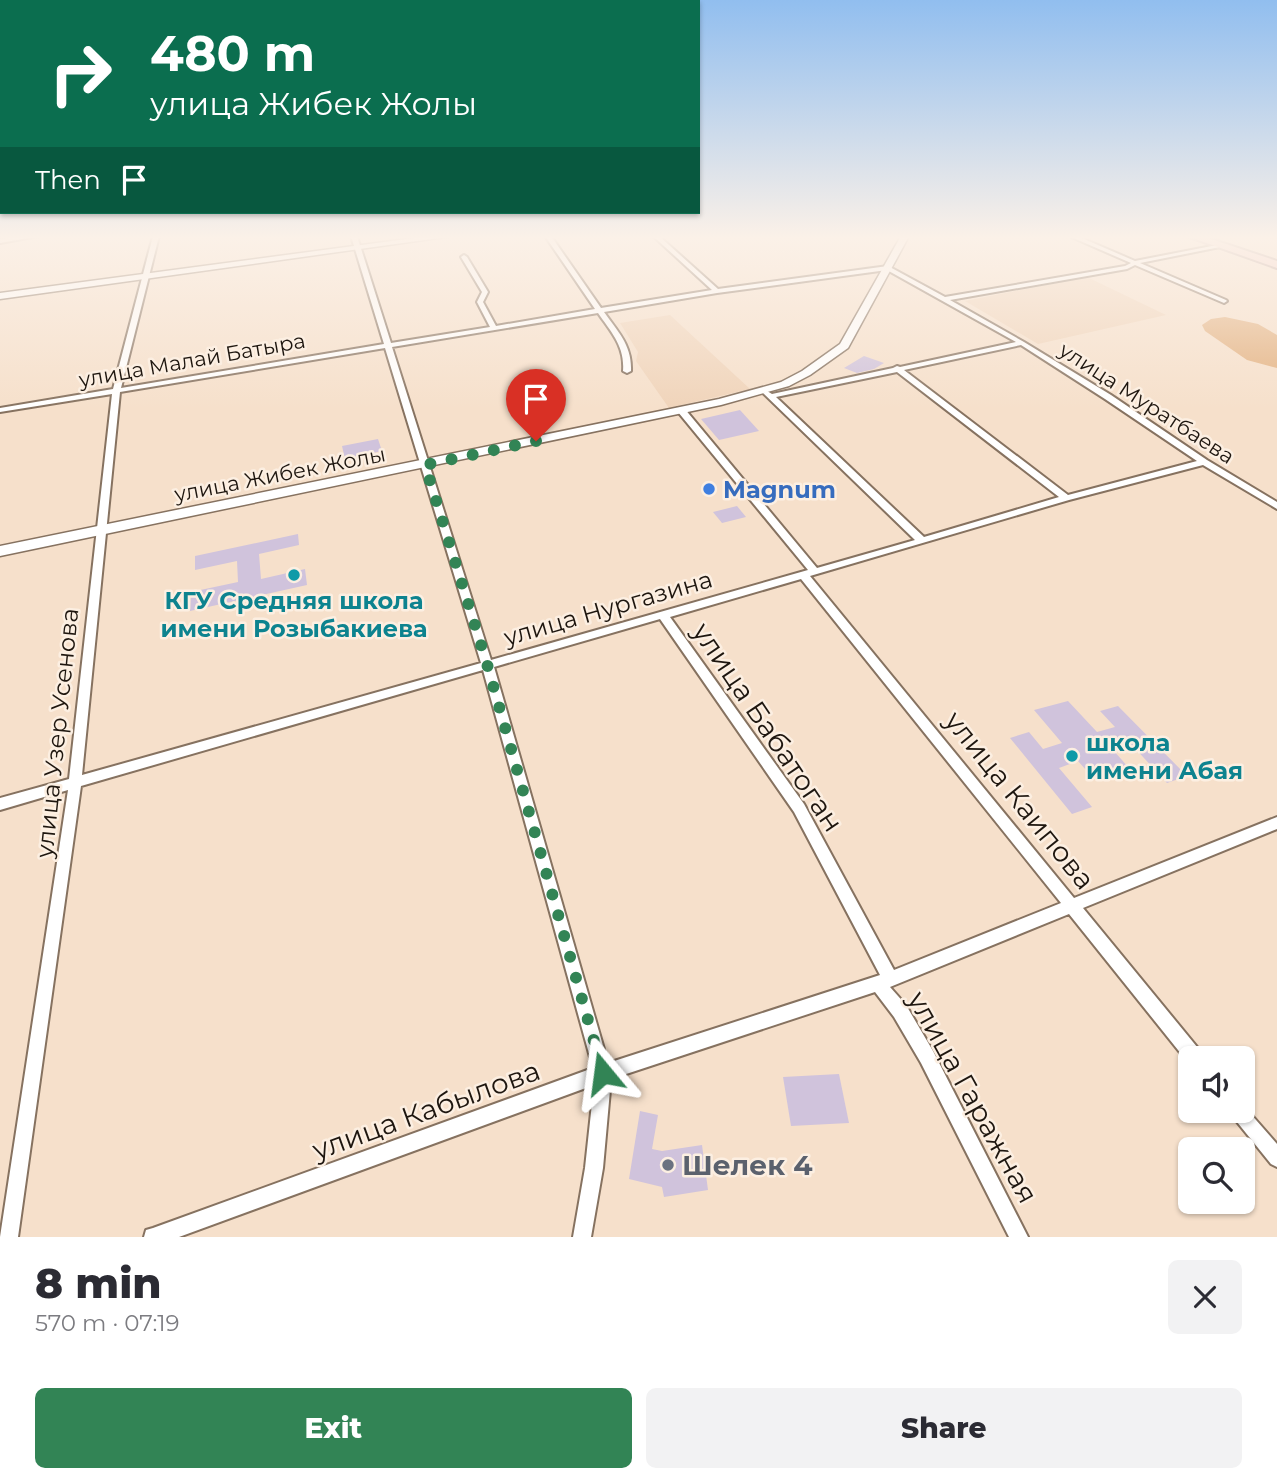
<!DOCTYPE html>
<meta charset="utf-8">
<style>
body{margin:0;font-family:Montserrat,sans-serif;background:#f2f2f3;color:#2b2b33;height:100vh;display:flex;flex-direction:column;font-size:26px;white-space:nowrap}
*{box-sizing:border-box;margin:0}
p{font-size:23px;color:#7c7c81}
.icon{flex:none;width:38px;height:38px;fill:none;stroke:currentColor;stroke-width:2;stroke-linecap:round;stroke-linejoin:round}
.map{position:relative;height:1237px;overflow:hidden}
.panel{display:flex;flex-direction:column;background:#fff;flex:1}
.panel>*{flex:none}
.guide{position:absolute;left:0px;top:0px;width:700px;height:214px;box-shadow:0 2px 5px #0004;background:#0b6e4f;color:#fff;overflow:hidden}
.buttons{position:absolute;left:1178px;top:1046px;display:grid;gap:14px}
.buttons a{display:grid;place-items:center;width:77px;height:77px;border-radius:10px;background:#fff;box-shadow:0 2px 5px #0004;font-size:35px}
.pin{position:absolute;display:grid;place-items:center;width:60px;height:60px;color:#fff;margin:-72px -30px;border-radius:50% 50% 50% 0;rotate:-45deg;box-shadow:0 0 7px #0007}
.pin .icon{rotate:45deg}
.me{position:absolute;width:77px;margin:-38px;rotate:344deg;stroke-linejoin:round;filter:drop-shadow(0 0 5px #0008)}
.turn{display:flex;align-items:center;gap:24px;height:147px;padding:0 35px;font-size:32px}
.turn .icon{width:91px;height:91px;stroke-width:2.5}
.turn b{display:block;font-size:49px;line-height:60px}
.then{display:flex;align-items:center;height:66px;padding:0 35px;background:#0003;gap:14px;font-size:26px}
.round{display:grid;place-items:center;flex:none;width:74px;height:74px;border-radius:10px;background:#f2f2f3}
.summary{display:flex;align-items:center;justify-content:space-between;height:119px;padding:0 35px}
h1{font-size:42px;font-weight:800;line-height:52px}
.button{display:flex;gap:14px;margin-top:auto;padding:14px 35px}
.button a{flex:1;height:80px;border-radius:10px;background:#328455;color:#fff;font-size:28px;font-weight:800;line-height:80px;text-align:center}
.button a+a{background:#f2f2f3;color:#2b2b33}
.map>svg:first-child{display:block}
.built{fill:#f0d4ba}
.green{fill:#e3b282}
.building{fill:#d0c3dc}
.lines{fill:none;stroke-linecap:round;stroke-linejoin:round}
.street-casing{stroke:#867260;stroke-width:4}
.secondary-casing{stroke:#867260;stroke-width:3}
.highway-casing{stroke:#a98c86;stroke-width:4}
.street{fill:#fff;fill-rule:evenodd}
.secondary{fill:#fff;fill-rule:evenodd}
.highway{fill:#f4cbc6;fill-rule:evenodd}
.route{stroke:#328455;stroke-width:12;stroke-dasharray:0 21.6}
.shop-dot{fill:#3f7fe0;stroke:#fcefe2;stroke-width:2.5}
.culture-dot{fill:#0f9aa8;stroke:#fcefe2;stroke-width:2.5}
.worship-dot{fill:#6b7280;stroke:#fcefe2;stroke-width:2.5}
.labels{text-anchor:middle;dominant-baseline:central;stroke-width:5;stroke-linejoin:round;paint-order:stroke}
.far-street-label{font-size:21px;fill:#1e160f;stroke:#fcefe2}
.shop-label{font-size:24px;font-weight:bold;fill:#366cbe;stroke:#fcefe2;text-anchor:start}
.culture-label{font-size:24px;font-weight:bold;fill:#0d838f;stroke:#fcefe2}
.street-label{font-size:24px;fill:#1e160f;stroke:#fcefe2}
.near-street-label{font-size:28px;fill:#1e160f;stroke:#fcefe2}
.near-worship-label{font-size:28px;font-weight:bold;fill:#5b616d;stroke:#fcefe2;text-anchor:start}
</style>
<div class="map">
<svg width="1277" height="1237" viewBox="0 0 1277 1237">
<rect width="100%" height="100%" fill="#f6e0cb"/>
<g class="built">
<path d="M1087,277L1166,315L1038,344L965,301Z"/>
<path d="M670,315L750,389L669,408L636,361L638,352L620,323Z"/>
</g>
<path class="green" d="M1225,317L1258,324L1277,335V368L1247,360L1205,331L1202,325L1211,319Z"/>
<g class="building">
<path d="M864,356L884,363L874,369L857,373L844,368Z"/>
<path d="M740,410L759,431L719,440L701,419Z"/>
<path d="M378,439L382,451L345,459L342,446Z"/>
<path d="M737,506L746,517L722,523L713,512Z"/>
<path d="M298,534L299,545L259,554L261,579L305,569L307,585L190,611L191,592L238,582L237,561L195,570V556Z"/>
<path d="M1068,701L1097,732L1115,727L1100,711L1118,706L1187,776L1167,783L1132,745L1114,751L1129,768L1094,779L1078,761L1059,768L1092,807L1072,814L1010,738L1029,732L1043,749L1062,743L1034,710Z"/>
<path d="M839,1074L849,1123L791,1126L783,1077Z"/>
<path d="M640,1111L658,1115L652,1149L662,1151L702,1145L708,1190L664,1197L662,1187L629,1179Z"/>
</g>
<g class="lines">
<g class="street-casing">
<g id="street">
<path d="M22,236H39L0,243V239Z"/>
<path d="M153,236H159L121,388L384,344L351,236H357L391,343L490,327L477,302L482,292L461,257L464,255L467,257L488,292L483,302L496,326L595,309L545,236H551L601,308L712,290L653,236H659L718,289L888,266L945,297L1125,266L1131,263L1069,236H1077L1135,261L1222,244L1223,245L1220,247L1140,263L1226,300L1227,301L1224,303L1135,265L1127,269L950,300L1024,342L1111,395L1207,460L1277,502V509L1203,465L1069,500L810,576L1074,898L1277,817V829L1083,908L1202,1053L1204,1059H1190V1065L1069,914L890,987L906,1005L933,1051L1028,1237H1009L921,1063L894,1017L875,992L611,1079L603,1168L591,1237H573L585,1168L594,1085L179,1237H144L146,1230L153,1228L593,1068L483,670L81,786L18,1237H0L68,790L0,810V798L69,779L112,394L0,412V408L113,389ZM887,270L1016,342L900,367L897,366L893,368L772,394L767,391L763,393L915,540L817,568L684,408H678V412L808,570L491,660L392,347L598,313C611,332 625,346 623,371L627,373L631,371C632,345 618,332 604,312L717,293ZM1021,345L1105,399L1197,461L1068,495L904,370ZM385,348L481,663L82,775L120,392ZM897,372L1059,497L924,537L776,397ZM801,579L1061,903L894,970L804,804L670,617ZM660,619L794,812L880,975L608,1063L494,667Z"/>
<path d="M1242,1104L1277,1144V1167L1271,1164L1233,1117L1231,1111H1242Z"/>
</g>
</g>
<g class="secondary-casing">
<g id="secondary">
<path d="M429,236H453L0,299V293Z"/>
<path d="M901,236H909L848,348L810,375L789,386L721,405L0,556V546L719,399L781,382L802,371L840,344Z"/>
</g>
</g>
<g class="highway-casing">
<path id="highway" d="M1187,236H1202L1277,261V268Z"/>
</g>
<use href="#street" class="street"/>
<use href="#secondary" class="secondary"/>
<use href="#highway" class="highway"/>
</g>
<linearGradient id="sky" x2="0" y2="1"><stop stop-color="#91beef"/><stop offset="0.58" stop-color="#fbf1e8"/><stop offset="1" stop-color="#fbf1e8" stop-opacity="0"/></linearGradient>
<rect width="1277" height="409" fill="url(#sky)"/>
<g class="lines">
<path class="route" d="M536,441L425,465L487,664L603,1073"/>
</g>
<circle class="shop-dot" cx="709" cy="489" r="7"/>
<g class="culture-dot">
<circle cx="294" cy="575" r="7"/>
<circle cx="1072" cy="756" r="7"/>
</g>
<circle class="worship-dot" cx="668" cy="1165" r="7"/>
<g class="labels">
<g class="far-street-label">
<text transform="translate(192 360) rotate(-10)">улица Малай Батыра</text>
<text transform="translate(1147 403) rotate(33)">улица Муратбаева</text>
<text transform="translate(280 474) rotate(-11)">улица Жибек Жолы</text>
</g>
<g class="shop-label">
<text x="723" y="489">Magnum</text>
</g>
<g class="culture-label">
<text x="294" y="600">КГУ Средняя школа<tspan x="294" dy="28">имени Розыбакиева</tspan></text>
<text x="1086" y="742" text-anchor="start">школа<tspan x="1086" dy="28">имени Абая</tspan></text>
</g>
<g class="street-label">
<text transform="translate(608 608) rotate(-16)">улица Нургазина</text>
<text transform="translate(57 733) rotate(-84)">улица Узер Усенова</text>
</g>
<g class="near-street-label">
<text transform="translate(768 727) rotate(56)">улица Бабатоган</text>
<text transform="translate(1020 800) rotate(51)">улица Каипова</text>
<text transform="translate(973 1097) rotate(61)">улица Гаражная</text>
<text transform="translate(426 1110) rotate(-20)">улица Кабылова</text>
</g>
<g class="near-worship-label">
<text x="682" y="1165">Шелек 4</text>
</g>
</g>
</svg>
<div class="buttons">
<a><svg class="icon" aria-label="sound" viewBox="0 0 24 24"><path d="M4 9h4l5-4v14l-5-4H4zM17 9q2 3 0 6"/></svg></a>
<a><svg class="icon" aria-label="search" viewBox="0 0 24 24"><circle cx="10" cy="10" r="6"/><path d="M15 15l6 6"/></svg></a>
</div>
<div class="pin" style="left:536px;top:441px;background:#d93025"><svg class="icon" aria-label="arrive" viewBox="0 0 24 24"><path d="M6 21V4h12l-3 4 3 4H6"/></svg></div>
<svg class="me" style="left:603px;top:1073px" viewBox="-20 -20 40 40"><path d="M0-17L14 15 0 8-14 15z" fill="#328455" stroke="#fff" stroke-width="4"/></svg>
<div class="guide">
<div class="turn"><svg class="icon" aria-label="right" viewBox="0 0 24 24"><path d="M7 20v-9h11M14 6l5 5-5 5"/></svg><div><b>480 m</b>улица Жибек Жолы</div></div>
<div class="then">Then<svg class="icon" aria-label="arrive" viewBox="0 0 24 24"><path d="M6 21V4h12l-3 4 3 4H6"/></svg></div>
</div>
</div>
<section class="panel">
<div class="summary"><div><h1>8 min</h1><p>570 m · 07:19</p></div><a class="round"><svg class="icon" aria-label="close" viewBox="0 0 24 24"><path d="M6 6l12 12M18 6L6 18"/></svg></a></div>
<div class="button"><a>Exit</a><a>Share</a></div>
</section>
